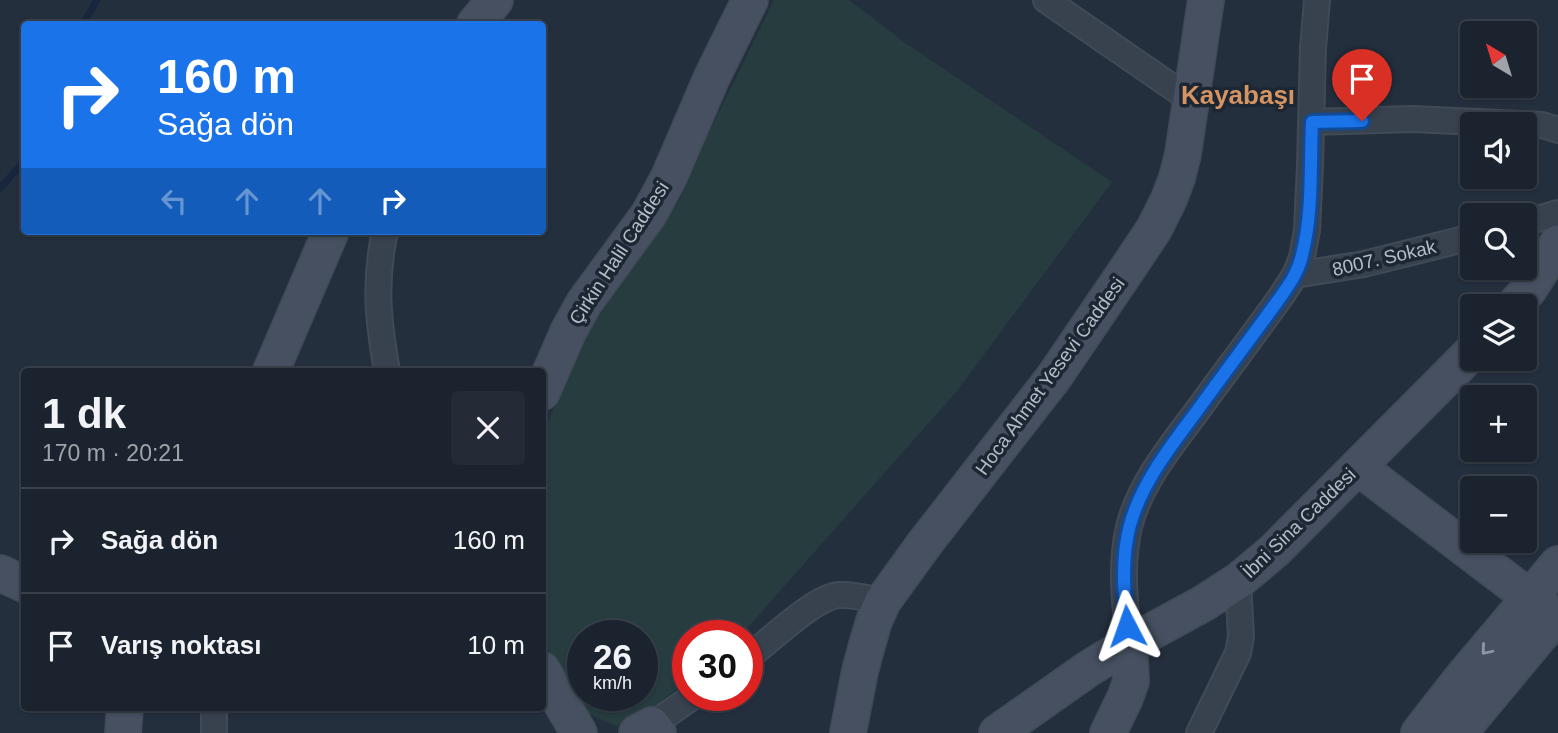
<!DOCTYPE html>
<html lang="tr">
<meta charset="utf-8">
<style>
body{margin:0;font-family:Arial,sans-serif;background:#242b36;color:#f1f3f6;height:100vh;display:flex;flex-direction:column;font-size:26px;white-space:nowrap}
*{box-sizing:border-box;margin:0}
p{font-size:23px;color:#a0a4aa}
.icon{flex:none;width:38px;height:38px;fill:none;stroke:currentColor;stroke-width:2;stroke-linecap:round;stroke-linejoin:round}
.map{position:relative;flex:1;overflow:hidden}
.drawer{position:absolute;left:21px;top:368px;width:525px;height:343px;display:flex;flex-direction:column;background:#1b232e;border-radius:7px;box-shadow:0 2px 5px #0004,0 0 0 2px #39404a}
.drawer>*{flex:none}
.hud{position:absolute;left:21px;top:21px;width:525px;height:214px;border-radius:7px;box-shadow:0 2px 5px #0004,0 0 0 2px #39404a;background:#1a73e8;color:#fff;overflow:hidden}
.needle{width:46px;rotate:322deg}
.fabs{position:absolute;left:1460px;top:21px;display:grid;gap:14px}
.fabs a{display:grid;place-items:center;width:77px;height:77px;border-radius:7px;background:#1b232e;box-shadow:0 2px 5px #0004,0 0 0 2px #39404a;font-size:35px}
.speed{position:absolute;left:567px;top:620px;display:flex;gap:14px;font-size:35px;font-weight:700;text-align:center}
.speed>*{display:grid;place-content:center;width:91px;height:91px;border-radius:50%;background:#1b232e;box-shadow:0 2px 5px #0004,0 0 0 2px #39404a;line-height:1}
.speed small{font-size:18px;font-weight:400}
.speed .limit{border:10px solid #d22;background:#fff;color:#111}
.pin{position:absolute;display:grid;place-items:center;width:60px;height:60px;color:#fff;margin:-72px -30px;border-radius:50% 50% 50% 0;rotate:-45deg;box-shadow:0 0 7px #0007}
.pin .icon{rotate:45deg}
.me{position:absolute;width:77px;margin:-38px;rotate:356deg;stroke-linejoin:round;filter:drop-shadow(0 0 5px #0008)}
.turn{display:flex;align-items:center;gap:24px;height:147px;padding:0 21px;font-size:32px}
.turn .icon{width:91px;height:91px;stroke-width:2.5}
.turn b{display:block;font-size:49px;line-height:60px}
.lanes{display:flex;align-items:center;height:66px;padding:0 21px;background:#0003;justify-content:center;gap:35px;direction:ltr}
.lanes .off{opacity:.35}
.round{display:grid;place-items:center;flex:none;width:74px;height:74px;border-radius:7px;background:#242b36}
.headline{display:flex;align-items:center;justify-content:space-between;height:119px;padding:0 21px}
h1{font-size:42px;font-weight:600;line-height:52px}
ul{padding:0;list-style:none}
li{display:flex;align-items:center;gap:21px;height:105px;padding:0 21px;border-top:2px solid #39404a}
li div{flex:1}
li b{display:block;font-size:26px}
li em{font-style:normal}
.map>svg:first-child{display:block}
.green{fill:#263c3f;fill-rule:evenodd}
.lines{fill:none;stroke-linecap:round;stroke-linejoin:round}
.stream{stroke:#17263c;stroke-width:7}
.street-casing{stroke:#414a57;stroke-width:28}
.secondary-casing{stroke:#414a57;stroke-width:38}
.street{stroke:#38414e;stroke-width:24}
.secondary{stroke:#465061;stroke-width:35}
.oneway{stroke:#8e96a5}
.route-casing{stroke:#114b97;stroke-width:18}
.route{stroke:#1a73e8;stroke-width:12}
.labels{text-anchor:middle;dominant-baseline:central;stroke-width:7;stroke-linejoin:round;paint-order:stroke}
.street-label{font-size:19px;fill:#b4bcc9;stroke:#1d2633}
.district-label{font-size:26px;font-weight:bold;fill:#d59563;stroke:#1d2633}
</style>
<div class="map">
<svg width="1558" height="733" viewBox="0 0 1558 733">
<rect width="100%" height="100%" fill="#242f3e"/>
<path class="green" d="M774,0H849L904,42L1112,182L957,391L741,635H688V680L640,719L616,726L589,714L568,694L543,637L542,437L590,319L640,258L681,197L709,132ZM583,635H642V695H583Z"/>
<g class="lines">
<g class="stream">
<path d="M83,24L97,0"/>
<path d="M0,188L24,162"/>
</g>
<g class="street-casing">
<g id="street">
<path d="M1046,0L1191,100"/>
<path d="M1312,122L1413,119L1519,124"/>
<path d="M1524,124L1542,125L1558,130"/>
<path d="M1524,223L1558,213"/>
<path d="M385,231C374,283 378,320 387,371"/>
<path d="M1295,275L1364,264L1472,237"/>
<path d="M1129,644C1125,605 1120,565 1129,527C1140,482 1173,444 1200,407C1227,370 1255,333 1282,295L1295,275L1302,257L1307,230L1310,166L1313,48L1317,0"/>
<path d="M747,658C769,642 814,597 839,595C854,594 869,599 883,601"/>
<path d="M652,725L695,695"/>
<path d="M214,733V707"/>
<path d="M1199,733L1238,653L1241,637L1238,581"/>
</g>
</g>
<g class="secondary-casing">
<g id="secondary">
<path d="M475,24L495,0"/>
<path d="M1514,306L1529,289L1558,243"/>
<path d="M271,371L331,231"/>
<path d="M542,392L568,332L584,303L649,214L669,177L712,77L750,0"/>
<path d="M1358,467L1558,619"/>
<path d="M0,573L24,584"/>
<path d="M542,670L579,733"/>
<path d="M123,733L125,707"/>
<path d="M637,733L652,725L658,733"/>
<path d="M848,733L860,671L867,645L874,621L883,601L925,543L1054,377L1126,271L1154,229L1169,199L1177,178L1183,154L1206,0"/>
<path d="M997,733L1088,669L1129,644L1204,603L1238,581L1274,551L1472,352"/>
<path d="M1108,733L1125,698L1131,681L1129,644"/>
<path d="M1419,733L1462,678L1558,564"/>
<path d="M1459,733L1558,614"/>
</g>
</g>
<use href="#street" class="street"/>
<use href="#secondary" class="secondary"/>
</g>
<defs><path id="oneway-chevron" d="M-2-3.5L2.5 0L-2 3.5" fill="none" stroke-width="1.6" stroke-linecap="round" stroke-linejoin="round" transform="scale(1.75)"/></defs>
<use class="oneway" href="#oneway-chevron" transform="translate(1486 650) rotate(130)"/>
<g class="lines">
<g class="route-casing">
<path id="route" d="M1127,626C1124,593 1121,558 1130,525C1142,482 1171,446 1197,411C1225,372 1254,334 1282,295C1291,282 1299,270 1302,255C1313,213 1310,166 1312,122L1362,121"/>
</g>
<use href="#route" class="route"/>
</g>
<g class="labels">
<g class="street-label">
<text transform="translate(619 253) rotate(-57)">Çirkin Halil Caddesi</text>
<text transform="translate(1384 258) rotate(-13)">8007. Sokak</text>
<text transform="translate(1050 376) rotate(-54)">Hoca Ahmet Yesevi Caddesi</text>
<text transform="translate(1299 523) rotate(-44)">İbni Sina Caddesi</text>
</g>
<g class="district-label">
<text x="1238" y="95">Kayabaşı</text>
</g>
</g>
</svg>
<div class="fabs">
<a><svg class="needle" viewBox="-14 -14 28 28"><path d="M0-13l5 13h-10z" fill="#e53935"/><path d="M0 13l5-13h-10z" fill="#a0a4aa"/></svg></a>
<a><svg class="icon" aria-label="sound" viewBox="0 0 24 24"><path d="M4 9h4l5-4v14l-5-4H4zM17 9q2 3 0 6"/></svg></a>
<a><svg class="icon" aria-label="search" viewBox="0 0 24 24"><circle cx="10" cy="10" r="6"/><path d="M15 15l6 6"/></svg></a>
<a><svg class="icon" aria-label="layers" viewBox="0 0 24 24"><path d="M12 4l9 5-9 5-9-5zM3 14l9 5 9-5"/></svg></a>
<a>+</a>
<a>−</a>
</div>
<div class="speed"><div>26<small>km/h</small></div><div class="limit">30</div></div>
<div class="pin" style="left:1362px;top:121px;background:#d93025"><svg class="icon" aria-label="arrive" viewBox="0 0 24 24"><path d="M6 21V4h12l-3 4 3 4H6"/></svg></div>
<svg class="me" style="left:1127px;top:626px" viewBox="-20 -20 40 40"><path d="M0-17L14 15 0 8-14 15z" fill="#1a73e8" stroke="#fff" stroke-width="4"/></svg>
<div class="hud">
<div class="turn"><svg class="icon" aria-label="right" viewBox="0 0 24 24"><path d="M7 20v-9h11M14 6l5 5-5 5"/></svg><div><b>160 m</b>Sağa dön</div></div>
<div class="lanes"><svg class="icon off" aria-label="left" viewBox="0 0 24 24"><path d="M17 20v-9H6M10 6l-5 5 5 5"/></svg><svg class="icon off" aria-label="ahead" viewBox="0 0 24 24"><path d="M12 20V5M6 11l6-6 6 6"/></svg><svg class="icon off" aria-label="ahead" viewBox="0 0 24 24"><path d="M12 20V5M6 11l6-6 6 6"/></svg><svg class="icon" aria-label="right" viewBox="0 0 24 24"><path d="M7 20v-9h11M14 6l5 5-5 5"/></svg></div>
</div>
<section class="drawer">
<div class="headline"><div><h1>1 dk</h1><p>170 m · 20:21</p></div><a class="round"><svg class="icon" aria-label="close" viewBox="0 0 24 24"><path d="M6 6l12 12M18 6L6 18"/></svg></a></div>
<ul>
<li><svg class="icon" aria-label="right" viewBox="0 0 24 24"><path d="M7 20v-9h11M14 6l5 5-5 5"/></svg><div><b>Sağa dön</b></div><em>160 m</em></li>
<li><svg class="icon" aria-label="arrive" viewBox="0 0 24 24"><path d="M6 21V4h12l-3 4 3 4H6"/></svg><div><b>Varış noktası</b></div><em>10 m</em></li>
</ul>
</section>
</div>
